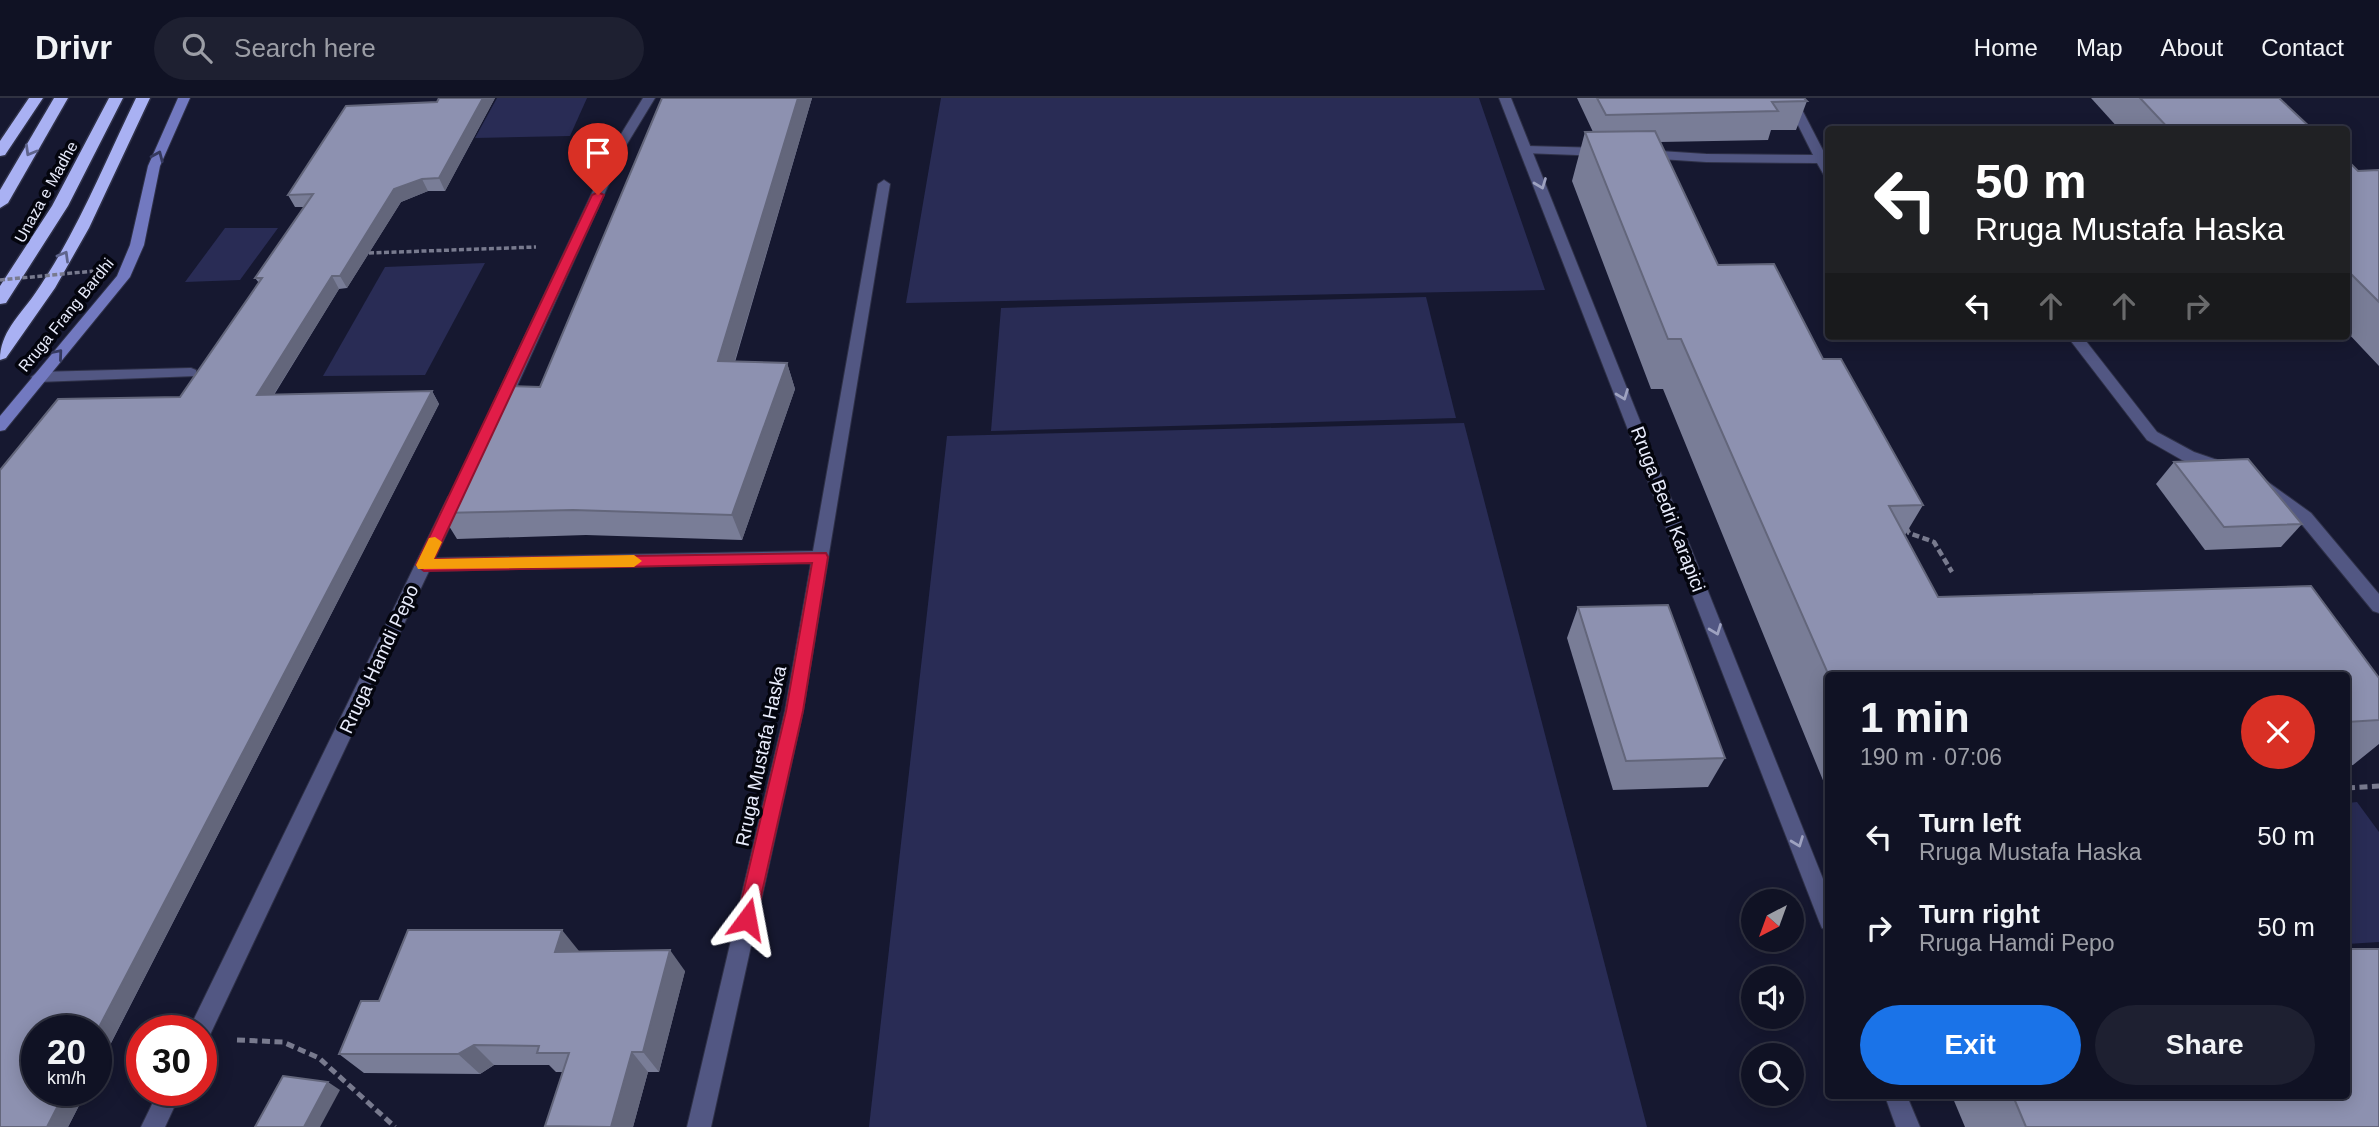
<!DOCTYPE html>
<meta charset="utf-8">
<style>
body{margin:0;font-family:Arial,sans-serif;background:#1e2031;color:#f1f3f6;height:100vh;display:flex;flex-direction:column;font-size:26px;white-space:nowrap}
*{box-sizing:border-box;margin:0}
p{font-size:23px;color:#9c9ea6}
.icon{flex:none;width:38px;height:38px;fill:none;stroke:currentColor;stroke-width:2;stroke-linecap:round;stroke-linejoin:round}
.map{position:relative;flex:1;overflow:hidden}
.sheet{position:absolute;left:1825px;top:574px;width:525px;height:427px;display:flex;flex-direction:column;background:#101224;border-radius:7px;box-shadow:0 4px 18px #0003,0 0 0 2px #303241}
.sheet>*{flex:none}
.banner{position:absolute;left:1825px;top:28px;width:525px;height:214px;border-radius:7px;box-shadow:0 4px 18px #0003,0 0 0 2px #303241;background:#202124;color:#fff;overflow:hidden}
.needle{width:46px;rotate:221deg}
.fabs{position:absolute;left:1741px;top:791px;display:grid;gap:14px}
.fabs a{display:grid;place-items:center;width:63px;height:63px;border-radius:50%;background:#101224;box-shadow:0 4px 18px #0003,0 0 0 2px #303241;font-size:35px}
.speed{position:absolute;left:21px;top:917px;display:flex;gap:14px;font-size:35px;font-weight:700;text-align:center}
.speed>*{display:grid;place-content:center;width:91px;height:91px;border-radius:50%;background:#101224;box-shadow:0 4px 18px #0003,0 0 0 2px #303241;line-height:1}
.speed small{font-size:18px;font-weight:400}
.speed .limit{border:10px solid #d22;background:#fff;color:#111}
.pin{position:absolute;display:grid;place-items:center;width:60px;height:60px;color:#fff;margin:-72px -30px;border-radius:50% 50% 50% 0;rotate:-45deg;box-shadow:0 0 7px #0007}
.pin .icon{rotate:45deg}
.me{position:absolute;width:77px;margin:-38px;rotate:13deg;stroke-linejoin:round;filter:drop-shadow(0 0 5px #0008)}
.turn{display:flex;align-items:center;gap:24px;height:147px;padding:0 35px;font-size:32px}
.turn .icon{width:91px;height:91px;stroke-width:2.5}
.turn b{display:block;font-size:49px;line-height:60px}
.lanes{display:flex;align-items:center;height:66px;padding:0 35px;background:#0003;justify-content:center;gap:35px;direction:ltr}
.lanes .off{opacity:.35}
.round{display:grid;place-items:center;flex:none;width:74px;height:74px;border-radius:37px;background:#1e2031}
.head{display:flex;align-items:center;justify-content:space-between;height:119px;padding:0 35px}
h1{font-size:42px;font-weight:700;line-height:52px}
.button{display:flex;gap:14px;margin-top:auto;padding:14px 35px}
.button a{flex:1;height:80px;border-radius:42px;background:#1a73e8;color:#fff;font-size:28px;font-weight:700;line-height:80px;text-align:center}
.button a+a{background:#1e2031;color:#f1f3f6}
ul{padding:0;list-style:none}
li{display:flex;align-items:center;gap:21px;height:91px;padding:0 35px}
li div{flex:1}
li b{display:block;font-size:26px}
li em{font-style:normal}
header{display:flex;align-items:center;gap:42px;box-sizing:border-box;height:98px;padding:0 35px;background:#101224;border-bottom:2px solid #303241}
header strong{font-size:33px}
nav{display:flex;gap:38px;margin-inline-start:auto;font-size:24px}
.search{width:490px;height:63px;background:#1e2031;display:flex;align-items:center;gap:18px;box-sizing:border-box;padding:0 24px;border-radius:38px;color:#9c9ea6;font-size:26px}
.map>svg:first-child{display:block}
.green{fill:#292c55}
.lines{fill:none;stroke-linecap:round;stroke-linejoin:round}
.lane-casing{stroke:#2f3148;stroke-width:2}
.street-casing{stroke:#2f3148;stroke-width:2}
.secondary-casing{stroke:#2f3148;stroke-width:2}
.highway-casing{stroke:#2f3148;stroke-width:3}
.path-far2{stroke:#787a8e;stroke-width:3.5;stroke-dasharray:5 2.5;stroke-linecap:butt}
.path-far1{stroke:#787a8e;stroke-width:4.5;stroke-dasharray:7 3.5;stroke-linecap:butt}
.path{stroke:#787a8e;stroke-width:5;stroke-dasharray:8 4.5;stroke-linecap:butt}
.lane{fill:#525783;fill-rule:evenodd}
.street{fill:#525783;fill-rule:evenodd}
.secondary{fill:#7279c0;fill-rule:evenodd}
.highway{fill:#a9b1f3;fill-rule:evenodd}
.path-bridge{stroke:#787a8e;stroke-width:3.5;stroke-dasharray:5 2.5;stroke-linecap:butt}
.wall{fill:#797d97}
.shaded-wall{fill:#63667b}
.building{fill:#8d91b0;stroke:#63667b;stroke-width:2}
.oneway{stroke:#5f648c}
.oneway2{stroke:#35395e}
.oneway3{stroke:#9ea2c0}
.route{fill:#e11d48;stroke:#92132f;stroke-width:2}
.slow{fill:#f59e0b}
.labels{text-anchor:middle;dominant-baseline:central;stroke-width:7;stroke-linejoin:round;paint-order:stroke}
.far-street-label{font-size:16px;fill:#e9ecfc;stroke:#04050e}
.street-label{font-size:19px;fill:#e9ecfc;stroke:#04050e}
</style>
<header>
<strong>Drivr</strong>
<div class="search"><svg class="icon" aria-label="search" viewBox="0 0 24 24"><circle cx="10" cy="10" r="6"/><path d="M15 15l6 6"/></svg>Search here</div>
<nav><a>Home</a><a>Map</a><a>About</a><a>Contact</a></nav>
</header>
<div class="map">
<svg width="2379" height="1029" viewBox="0 0 2379 1029">
<rect width="100%" height="100%" fill="#161830"/>
<g class="green">
<path d="M497,0H587L570,38L475,40Z"/>
<path d="M941,0H1479L1545,192L906,205Z"/>
<path d="M225,130H278L240,182L185,184Z"/>
<path d="M485,165L425,277L323,278L385,169Z"/>
<path d="M1426,199L1456,320L991,333L1001,210Z"/>
<path d="M1464,325L1647,1029H869L947,338Z"/>
<path d="M2357,704L2379,734V844L2347,846V705Z"/>
</g>
<g class="lines">
<g class="lane-casing">
<g id="lane">
<path d="M1796,0L1829,64V80L1825,79L1817,65L1706,64L1645,60L1639,56L1645,52L1706,56L1813,57L1785,1Z"/>
<path d="M1527,48L1603,50L1609,54L1603,58L1523,55L1521,52Z"/>
<path d="M2067,238H2082L2157,334L2194,354L2232,367L2234,371L2232,375L2226,377L2182,362L2147,342Z"/>
<path d="M191,270L196,272V278L38,284L31,279L38,274Z"/>
<path d="M2261,379L2311,415L2379,496V515L2373,513L2299,423L2255,389L2253,385L2255,381Z"/>
</g>
</g>
<g class="street-casing">
<g id="street">
<path d="M643,0H655L627,46L508,308L500,313L495,312L492,308L615,46Z"/>
<path d="M1499,0H1511L1829,796V833L1822,830L1819,823Z"/>
<path d="M884,82L890,86L803,613L711,1029H687L785,613L811,465L429,473L208,941L201,943V933H189L192,925L448,399L454,397L462,403L435,460L813,453L878,86Z"/>
<path d="M159,992H182L165,1029H141Z"/>
<path d="M1885,998H1907L1920,1029H1896Z"/>
</g>
</g>
<g class="secondary-casing">
<path id="secondary" d="M178,0H190L160,68L144,147L130,179L5,332L0,333V318L117,178L130,147L148,68Z"/>
</g>
<g class="highway-casing">
<g id="highway">
<path d="M29,0H43L5,57L0,58V43Z"/>
<path d="M54,0H68L8,105L0,110V92Z"/>
<path d="M109,0H123L68,108L6,205L0,206V188L52,108Z"/>
<path d="M136,0H150L89,130L55,190L6,260L0,262C0,235 19,218 34,197C76,137 104,66 136,0Z"/>
</g>
</g>
<path class="path-far2" d="M369,155L536,149"/>
<path class="path-far1" d="M1906,429L1909,435L1934,444L1952,474"/>
<g class="path">
<path d="M2347,690L2379,688"/>
<path d="M237,942L283,944L319,960L395,1029"/>
</g>
<use href="#lane" class="lane"/>
<use href="#street" class="street"/>
<use href="#secondary" class="secondary"/>
<use href="#highway" class="highway"/>
<path class="path-bridge" d="M0,182L94,173"/>
</g>
<g class="wall">
<path d="M439,0H495L445,93H428L401,104L347,190L339,191L274,297L432,293L439,306L68,1029H0L180,299L259,185L255,180L305,109H295L288,97L437,4Z"/>
<path d="M662,0H812L735,264L787,265L795,291L742,442L586,437L457,441L441,415L481,346L540,289Z"/>
<path d="M1577,0H1804L1807,3L1796,32H1771L1768,42L1660,44L1718,167L1823,261L1923,407L1905,437L1938,499L2379,580V646L2353,667L2347,668V578H1829V697L1663,291H1651L1572,83L1585,34H1593Z"/>
<path d="M2091,0H2279L2313,32H2120Z"/>
<path d="M2347,62L2358,73L2379,72V268L2347,234Z"/>
<path d="M2174,364L2302,426L2281,449L2205,452L2156,386Z"/>
<path d="M1578,509L1725,660L1708,689L1613,692L1567,540Z"/>
<path d="M685,873L659,974H648L633,1029H546L545,1028L563,974H556L549,967H494L480,976L364,975L339,956L379,903Z"/>
<path d="M1952,998H2347L2379,1029H1965Z"/>
</g>
<g class="shaded-wall">
<path d="M483,0H495L445,93L439,80Z"/>
<path d="M798,0H812L727,289L718,263Z"/>
<path d="M422,81L428,93L401,104L347,190L340,178L394,91Z"/>
<path d="M332,178L339,191L266,309L257,297Z"/>
<path d="M787,265L795,291L742,442L732,417Z"/>
<path d="M432,293L439,306L96,974V935Z"/>
<path d="M562,832L579,853L555,854Z"/>
<path d="M670,852L685,873L659,974L643,954Z"/>
<path d="M474,947L494,967L480,976L458,956Z"/>
<path d="M632,954L648,974L633,1029H611Z"/>
<path d="M328,984L340,992L320,1029H304Z"/>
<path d="M66,992H87L68,1029H47Z"/>
</g>
<g class="building">
<path d="M439,0H483L439,80L422,81L394,91L340,178H332L257,297L432,293L96,935V933H37V992H66L47,1029H0V372L58,301L180,299L262,180H255L313,96L288,97L346,8L437,4Z"/>
<path d="M662,0H798L718,263L787,265L732,417L573,412L441,415L477,345L481,346L508,288L540,289Z"/>
<path d="M1597,0H1804L1807,3L1772,4L1778,13L1606,17Z"/>
<path d="M2140,0H2279L2313,32H2170Z"/>
<path d="M1655,33L1718,167L1774,166L1823,261H1841L1923,407L1889,408L1938,499L2311,488L2379,580V622L2347,624V578H1829L1681,241H1668L1585,34Z"/>
<path d="M2347,62L2358,73L2379,72V204L2347,172Z"/>
<path d="M2248,361L2302,426L2224,429L2174,364Z"/>
<path d="M1668,507L1725,660L1626,663L1578,509Z"/>
<path d="M408,832H562L555,854L670,852L643,954H632L611,1029L545,1028L569,955H537L539,948L474,947L458,956H339L361,903H379Z"/>
<path d="M2347,851H2379V1029H2026L2013,998H2347Z"/>
<path d="M283,978L328,984L304,1029H255Z"/>
</g>
<defs><path id="oneway-chevron" d="M-2-3.5L2.5 0L-2 3.5" fill="none" stroke-width="1.6" stroke-linecap="round" stroke-linejoin="round" transform="scale(1.75)"/></defs>
<g class="oneway">
<use href="#oneway-chevron" transform="translate(30 53) rotate(120)"/>
<use href="#oneway-chevron" transform="translate(64 158) rotate(-60)"/>
</g>
<g class="oneway2">
<use href="#oneway-chevron" transform="translate(158 58) rotate(-67)"/>
<use href="#oneway-chevron" transform="translate(58 256) rotate(-50)"/>
</g>
<g class="oneway3">
<use href="#oneway-chevron" transform="translate(1541 86) rotate(69)"/>
<use href="#oneway-chevron" transform="translate(1623 297) rotate(69)"/>
<use href="#oneway-chevron" transform="translate(1716 532) rotate(69)"/>
<use href="#oneway-chevron" transform="translate(1798 744) rotate(69)"/>
</g>
<path class="route" d="M598,94L604,97L434,461L826,455L828,459L803,613L756,821L753,827L747,830L740,827L737,821L786,613L812,465L424,473L416,467L592,97Z"/>
<path class="slow" d="M435,439L442,444L434,461L634,457L642,463L634,469L418,471L416,467L429,440Z"/>
<g class="labels">
<g class="far-street-label">
<text transform="translate(46 94) rotate(-61)">Unaza e Madhe</text>
<text transform="translate(66 217) rotate(-51)">Rruga Frang Bardhi</text>
</g>
<g class="street-label">
<text transform="translate(1668 411) rotate(69)">Rruga Bedri Karapici</text>
<text transform="translate(379 561) rotate(-65)">Rruga Hamdi Pepo</text>
<text transform="translate(761 658) rotate(-78)">Rruga Mustafa Haska</text>
</g>
</g>
</svg>
<div class="fabs">
<a><svg class="needle" viewBox="-14 -14 28 28"><path d="M0-13l5 13h-10z" fill="#e53935"/><path d="M0 13l5-13h-10z" fill="#9c9ea6"/></svg></a>
<a><svg class="icon" aria-label="sound" viewBox="0 0 24 24"><path d="M4 9h4l5-4v14l-5-4H4zM17 9q2 3 0 6"/></svg></a>
<a><svg class="icon" aria-label="search" viewBox="0 0 24 24"><circle cx="10" cy="10" r="6"/><path d="M15 15l6 6"/></svg></a>
</div>
<div class="speed"><div>20<small>km/h</small></div><div class="limit">30</div></div>
<div class="pin" style="left:598px;top:97px;background:#d93025"><svg class="icon" aria-label="arrive" viewBox="0 0 24 24"><path d="M6 21V4h12l-3 4 3 4H6"/></svg></div>
<svg class="me" style="left:747px;top:821px" viewBox="-20 -20 40 40"><path d="M0-17L14 15 0 8-14 15z" fill="#e11d48" stroke="#fff" stroke-width="4"/></svg>
<div class="banner">
<div class="turn"><svg class="icon" aria-label="left" viewBox="0 0 24 24"><path d="M17 20v-9H6M10 6l-5 5 5 5"/></svg><div><b>50 m</b>Rruga Mustafa Haska</div></div>
<div class="lanes"><svg class="icon" aria-label="left" viewBox="0 0 24 24"><path d="M17 20v-9H6M10 6l-5 5 5 5"/></svg><svg class="icon off" aria-label="ahead" viewBox="0 0 24 24"><path d="M12 20V5M6 11l6-6 6 6"/></svg><svg class="icon off" aria-label="ahead" viewBox="0 0 24 24"><path d="M12 20V5M6 11l6-6 6 6"/></svg><svg class="icon off" aria-label="right" viewBox="0 0 24 24"><path d="M7 20v-9h11M14 6l5 5-5 5"/></svg></div>
</div>
<section class="sheet">
<div class="head"><div><h1>1 min</h1><p>190 m · 07:06</p></div><a class="round" style="background:#d93025;color:#fff"><svg class="icon" aria-label="close" viewBox="0 0 24 24"><path d="M6 6l12 12M18 6L6 18"/></svg></a></div>
<ul>
<li><svg class="icon" aria-label="left" viewBox="0 0 24 24"><path d="M17 20v-9H6M10 6l-5 5 5 5"/></svg><div><b>Turn left</b><p>Rruga Mustafa Haska</p></div><em>50 m</em></li>
<li><svg class="icon" aria-label="right" viewBox="0 0 24 24"><path d="M7 20v-9h11M14 6l5 5-5 5"/></svg><div><b>Turn right</b><p>Rruga Hamdi Pepo</p></div><em>50 m</em></li>
</ul>
<div class="button"><a>Exit</a><a>Share</a></div>
</section>
</div>
